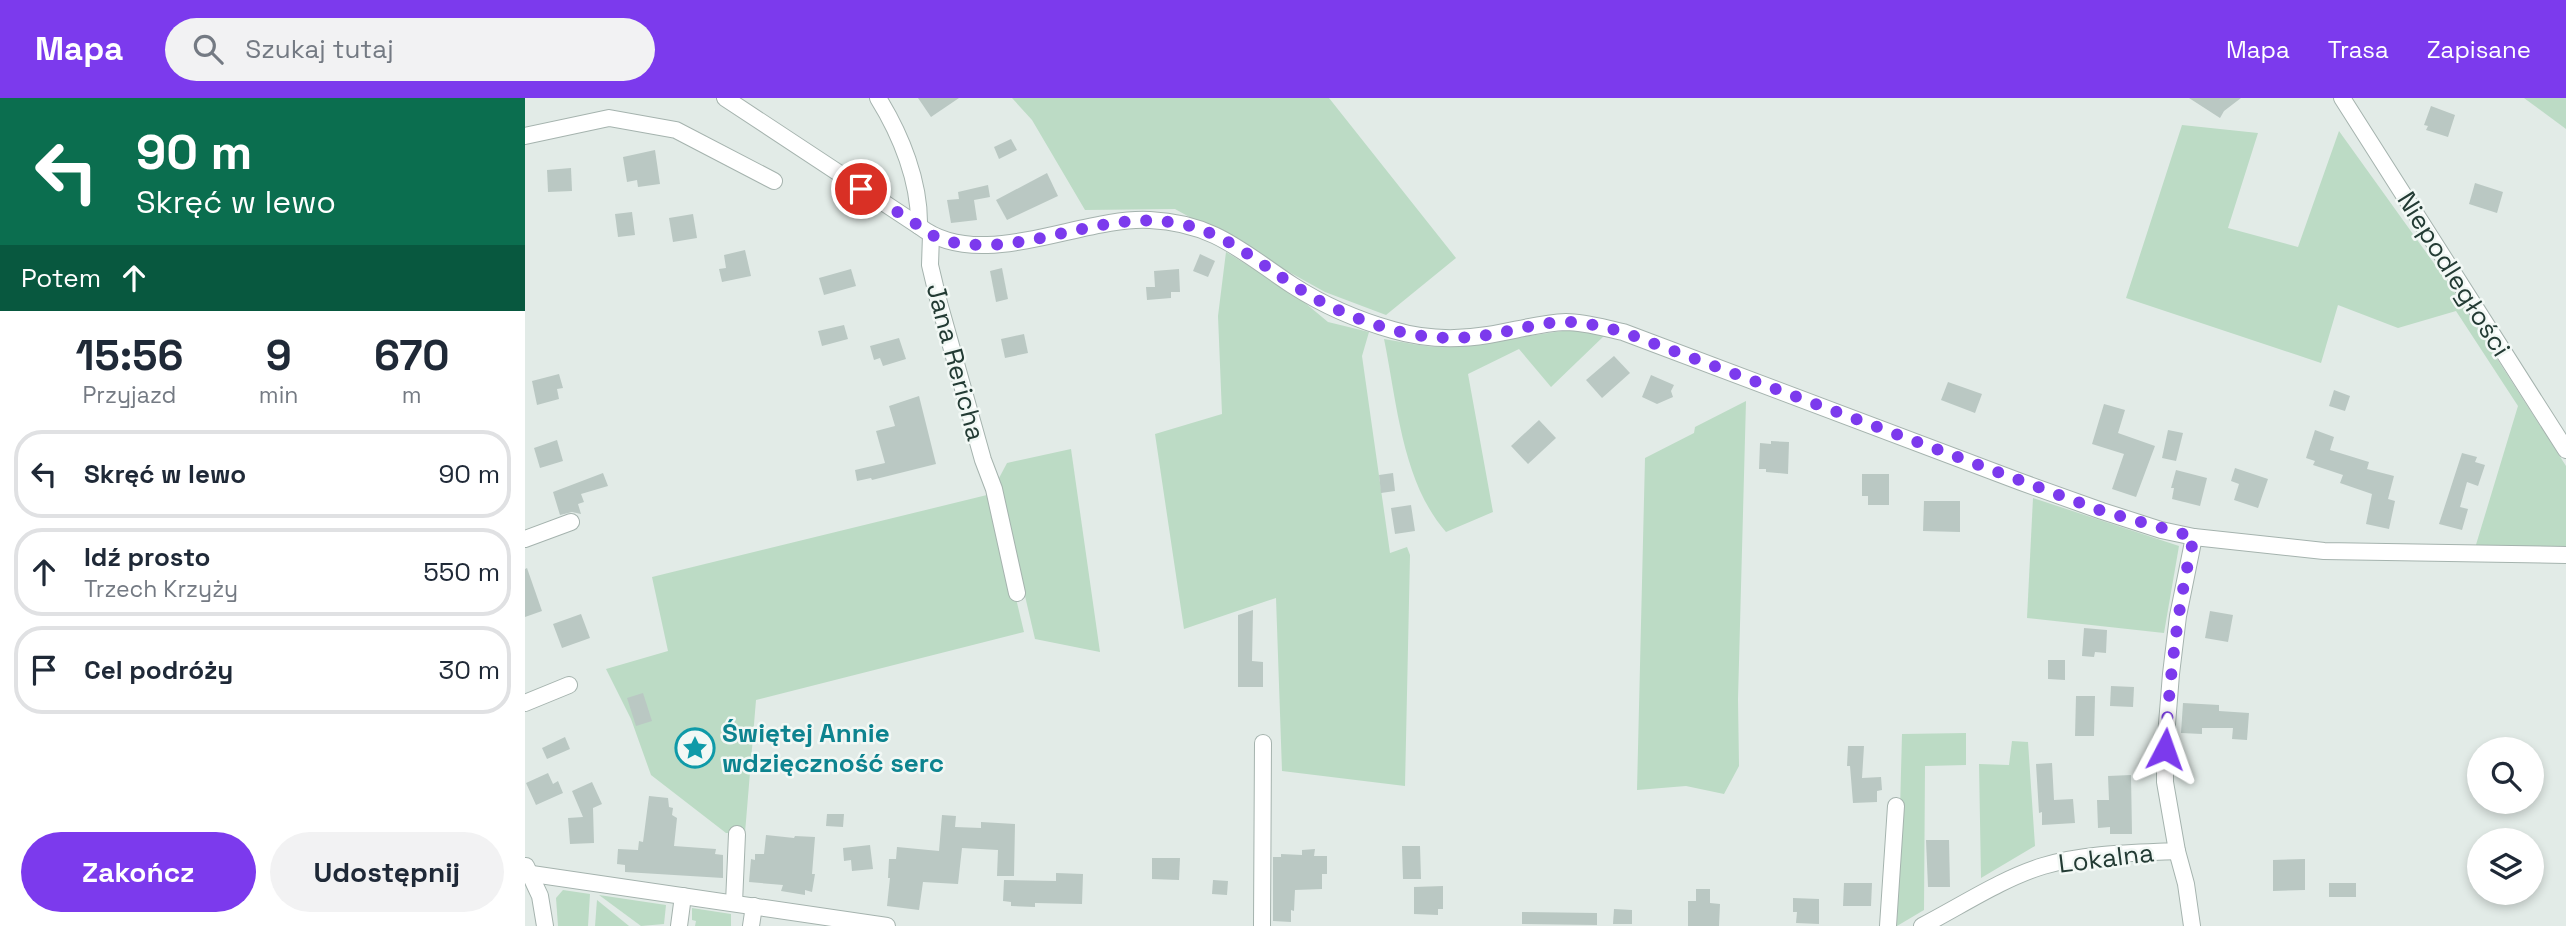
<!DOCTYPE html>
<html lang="pl">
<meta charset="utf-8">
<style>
body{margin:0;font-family:"Space Grotesk",sans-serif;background:#f2f2f3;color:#1f2937;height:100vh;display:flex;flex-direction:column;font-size:26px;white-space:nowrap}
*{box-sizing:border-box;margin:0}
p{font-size:23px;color:#747a83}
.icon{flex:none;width:38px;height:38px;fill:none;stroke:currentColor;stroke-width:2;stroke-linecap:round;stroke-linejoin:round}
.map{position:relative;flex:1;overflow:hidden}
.sheet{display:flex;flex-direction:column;background:#fff;width:525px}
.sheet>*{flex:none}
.top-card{background:#0b6e4f;color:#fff;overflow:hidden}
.fabs{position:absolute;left:1942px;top:639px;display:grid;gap:14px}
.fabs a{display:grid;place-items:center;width:77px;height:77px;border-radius:50%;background:#fff;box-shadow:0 4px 10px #0003;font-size:35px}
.pin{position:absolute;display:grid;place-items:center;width:60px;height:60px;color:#fff;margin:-30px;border:4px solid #fff;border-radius:50%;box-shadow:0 2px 7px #0007}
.me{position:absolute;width:77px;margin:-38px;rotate:4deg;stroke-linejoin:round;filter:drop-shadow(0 0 5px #0008)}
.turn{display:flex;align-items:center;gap:24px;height:147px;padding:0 21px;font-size:32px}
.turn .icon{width:91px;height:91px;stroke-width:2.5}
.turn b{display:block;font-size:49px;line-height:60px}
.then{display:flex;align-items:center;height:66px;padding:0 21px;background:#0003;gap:14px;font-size:26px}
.eta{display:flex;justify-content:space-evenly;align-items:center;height:119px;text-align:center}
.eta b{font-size:42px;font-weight:600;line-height:49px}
.cta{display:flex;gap:14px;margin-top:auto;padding:14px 21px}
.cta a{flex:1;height:80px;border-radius:42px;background:#7c3aed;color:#fff;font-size:28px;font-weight:600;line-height:80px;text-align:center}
.cta a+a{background:#f2f2f3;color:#1f2937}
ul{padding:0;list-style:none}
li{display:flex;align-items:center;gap:21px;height:88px;margin:0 14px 10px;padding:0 7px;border:4px solid #e0e1e3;border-radius:28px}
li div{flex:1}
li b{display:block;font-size:26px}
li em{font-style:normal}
header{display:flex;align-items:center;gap:42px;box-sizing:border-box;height:98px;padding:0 35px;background:#7c3aed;color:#fff}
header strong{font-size:33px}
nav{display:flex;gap:38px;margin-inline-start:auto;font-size:24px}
.search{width:490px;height:63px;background:#f2f2f3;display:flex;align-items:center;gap:18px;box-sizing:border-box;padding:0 24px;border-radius:38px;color:#747a83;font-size:26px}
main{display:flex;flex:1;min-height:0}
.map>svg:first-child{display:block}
.green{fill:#bcdbc5}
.building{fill:#bac8c3}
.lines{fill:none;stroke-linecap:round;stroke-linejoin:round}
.minor-casing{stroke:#a5b3ae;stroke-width:18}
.minor{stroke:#fff;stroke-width:16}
.route{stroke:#7c3aed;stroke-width:12;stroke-dasharray:0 21.6}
.labels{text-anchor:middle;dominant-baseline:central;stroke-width:5;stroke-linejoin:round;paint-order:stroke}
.street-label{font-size:26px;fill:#233b34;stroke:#f2f8f5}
.culture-label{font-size:26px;font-weight:bold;fill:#0d838f;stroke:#f2f8f5;text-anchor:start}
</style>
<header>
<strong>Mapa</strong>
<div class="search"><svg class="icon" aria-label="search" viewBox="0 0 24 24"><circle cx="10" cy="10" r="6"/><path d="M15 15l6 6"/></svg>Szukaj tutaj</div>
<nav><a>Mapa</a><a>Trasa</a><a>Zapisane</a></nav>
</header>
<main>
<section class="sheet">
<div class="top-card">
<div class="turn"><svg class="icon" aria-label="left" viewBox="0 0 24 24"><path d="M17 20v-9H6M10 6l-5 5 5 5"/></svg><div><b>90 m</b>Skręć w lewo</div></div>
<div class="then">Potem<svg class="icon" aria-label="ahead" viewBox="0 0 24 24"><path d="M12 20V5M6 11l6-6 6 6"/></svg></div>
</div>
<div class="eta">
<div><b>15:56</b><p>Przyjazd</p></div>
<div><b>9</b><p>min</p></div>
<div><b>670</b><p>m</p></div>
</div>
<ul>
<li><svg class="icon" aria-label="left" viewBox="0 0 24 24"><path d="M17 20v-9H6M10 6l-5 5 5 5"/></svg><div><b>Skręć w lewo</b></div><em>90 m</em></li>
<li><svg class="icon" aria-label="ahead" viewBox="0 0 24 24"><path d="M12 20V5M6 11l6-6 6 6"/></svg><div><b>Idź prosto</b><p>Trzech Krzyży</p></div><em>550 m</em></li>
<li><svg class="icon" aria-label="arrive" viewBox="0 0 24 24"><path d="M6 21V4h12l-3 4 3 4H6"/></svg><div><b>Cel podróży</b></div><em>30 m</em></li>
</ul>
<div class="cta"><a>Zakończ</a><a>Udostępnij</a></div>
</section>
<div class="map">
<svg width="2041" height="828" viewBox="0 0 2041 828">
<rect width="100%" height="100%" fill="#e2ebe7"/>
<g class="green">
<path d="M487,0H804L931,160L861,217L800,194L650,111L560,112L507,22Z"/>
<path d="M1999,0H2041V31Z"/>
<path d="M1657,27L1733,35L1703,130L1773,149L1814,33L1926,189L2041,368V450H1950L1993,308L1931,213L1873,230L1813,207L1796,265L1601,200Z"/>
<path d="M701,154L767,194L803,224L844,234L837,258L865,455L882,449L885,457L880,688L757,673L751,500L659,531L630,336L697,316L693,218Z"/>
<path d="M1058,231L1080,237L1026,289L994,251L943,276L968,414L921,434C877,384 872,304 859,241C878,244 899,249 918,249C965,248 1011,234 1058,231Z"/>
<path d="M1221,303L1213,601L1214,668L1199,696L1161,688L1112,692L1120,360L1169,335L1170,329Z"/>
<path d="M546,351L575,554L510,541L473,382L482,365Z"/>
<path d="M466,396L499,534L231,602L220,735H201L126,677L106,621L81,571L143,553L127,479Z"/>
<path d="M1508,400L1654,448L1639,535L1502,520Z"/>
<path d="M1441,635V667L1400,668L1399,812L1372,828L1377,636Z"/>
<path d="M1487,643L1503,644L1510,748L1456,780L1454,666L1484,667Z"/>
<path d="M38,792L65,796L63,828H33L31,800Z"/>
<path d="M74,797L141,807L139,826L116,828Z"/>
<path d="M72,802L104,828H70Z"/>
<path d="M167,810L206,816V828H170L171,823L167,822Z"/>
</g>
<g class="building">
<path d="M393,0H434L406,19Z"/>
<path d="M1664,0H1716L1699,13L1695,20Z"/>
<path d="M1906,8L1930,17L1923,39L1901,32L1903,28L1899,27Z"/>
<path d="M486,41L492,52L474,61L469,49Z"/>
<path d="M130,52L135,86L113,89L112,82L102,84L98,59Z"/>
<path d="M46,70L47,93L23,94L22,72Z"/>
<path d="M522,75L533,98L482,122L471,102Z"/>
<path d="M1950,85L1978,94L1972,115L1944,106Z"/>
<path d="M463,87L465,99L449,102L452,122L426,125L422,102L434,101L433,94Z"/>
<path d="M107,114L110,137L93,139L90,116Z"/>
<path d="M168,116L172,140L148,144L144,120Z"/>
<path d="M220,152L226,178L197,184L194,171L201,170L199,157Z"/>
<path d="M675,156L690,163L683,179L668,173Z"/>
<path d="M477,170L483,201L471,204L465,173Z"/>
<path d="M326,171L331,188L299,197L294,180Z"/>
<path d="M654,171L655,194H646V200L622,202L621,189H630L629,173Z"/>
<path d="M319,227L323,241L297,248L293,233Z"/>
<path d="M499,236L503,255L480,260L476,241Z"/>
<path d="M374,240L381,261L358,268L355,260L349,262L345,248Z"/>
<path d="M1089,258L1105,275L1077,300L1061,282Z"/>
<path d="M34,276L38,290L32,291L34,301L12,307L7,283Z"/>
<path d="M1126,277L1149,287L1146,293L1148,299L1132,306L1117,299Z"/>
<path d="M1423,284L1457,296L1450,315L1416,302Z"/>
<path d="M1809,292L1825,298L1820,313L1804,308Z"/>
<path d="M394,298L411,366L347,382L346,380L332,383L330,372L360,365L351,333L370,328L364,308Z"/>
<path d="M1579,306L1600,312L1593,335L1630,348L1611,399L1587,391L1599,356L1567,346Z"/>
<path d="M1014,322L1031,340L1003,366L986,348Z"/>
<path d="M1643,332L1658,335L1651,363L1637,360Z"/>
<path d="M1790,332L1809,339L1805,352L1844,364L1842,371L1869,378L1863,401L1870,403L1864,431L1841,426L1847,396L1815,385L1818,377L1788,367L1790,363L1781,360Z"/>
<path d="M32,342L38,363L15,370L9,350Z"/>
<path d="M1246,343L1264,344L1263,376L1241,374V371H1234L1235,345L1246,346Z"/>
<path d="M1937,355L1952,359L1950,364L1960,367L1953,388L1942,384L1935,409L1943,411L1937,432L1914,426Z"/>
<path d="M1710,370L1743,381L1733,410L1709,402L1714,386L1706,383Z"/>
<path d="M1651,372L1682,380L1675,408L1647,401L1649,390H1646Z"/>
<path d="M78,375L83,388L56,396L59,404L53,406L56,416L47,414L35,417L28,394Z"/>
<path d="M868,375L870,393L856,395L854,377Z"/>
<path d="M1337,376H1364V407H1343V398H1337Z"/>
<path d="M1399,403H1435V434L1398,433Z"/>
<path d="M886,407L890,433L870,436L866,410Z"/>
<path d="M2,470L17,513L0,519V471Z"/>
<path d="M728,512L727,563L738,564V589H713V517Z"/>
<path d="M1685,513L1708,517L1703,544L1680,540Z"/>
<path d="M56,516L65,540L37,550L28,526Z"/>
<path d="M1559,530L1582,532L1581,555L1570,554L1569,559L1557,558Z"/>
<path d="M1523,562H1540V582L1523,581Z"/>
<path d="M1586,588L1609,589L1608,609L1585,608Z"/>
<path d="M118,595L127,623L111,628L102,600Z"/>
<path d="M1551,598H1570L1569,638H1550Z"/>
<path d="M1658,605L1694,607V613L1724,615L1722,642L1707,641L1708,630H1677V636L1656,635Z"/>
<path d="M40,639L45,651L22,661L17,650Z"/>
<path d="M1323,648H1339L1337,680L1356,679L1357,692L1352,693V704L1328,705L1325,668H1322Z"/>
<path d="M1527,665L1529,702L1548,701L1550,725L1517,727V714L1514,715L1511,666Z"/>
<path d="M23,675L28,686L33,683L38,695L11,707L1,685Z"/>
<path d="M1606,677L1607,736H1585V729L1573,730L1572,702H1584L1583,678Z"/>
<path d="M67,684L77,706L68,710L69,745L45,746L43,720L58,719L47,693Z"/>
<path d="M124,698L143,700L144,709L148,710L147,717L152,720L149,748L191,751L190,756L198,757V780L100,774V767L92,766L93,751L113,752L114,743L118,744Z"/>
<path d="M302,716H319L318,729L301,728Z"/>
<path d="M417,717L431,718L430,729L456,730V724L490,726L489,778H472L473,752L437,750L433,786L398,784L394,812L362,808L365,780H363L364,761H371L372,749L414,753Z"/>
<path d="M241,737L269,740L270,738L290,739L287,776H290L287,794L280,792V797L256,793L258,787L224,784L226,761L230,762V756H239Z"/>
<path d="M1401,742H1424L1425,789H1403Z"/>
<path d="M345,747L348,771L327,773L326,762L319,763L318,750Z"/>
<path d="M877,748H895L896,781H878Z"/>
<path d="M790,751L789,758H802V776H797V791L770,792L769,813L766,812V824L748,823V759H756V756L777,757V752Z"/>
<path d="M627,760H655L654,782L627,781Z"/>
<path d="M1780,761V792L1748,793V762Z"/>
<path d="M531,775L558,776L557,806L510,805V809L486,808V804L478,803L479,782L531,783Z"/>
<path d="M688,782L703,783L702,797L687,796Z"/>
<path d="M1319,785H1347L1346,808H1318Z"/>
<rect x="1804" y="785" width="27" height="14"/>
<path d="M918,788V811H913V817L889,816V789Z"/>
<path d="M1171,791H1185V805L1195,806L1194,828H1163V803H1171Z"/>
<path d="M1268,800L1294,801V826L1271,825L1272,814H1268Z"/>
<path d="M1089,811L1107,812V826H1088Z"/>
<path d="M997,814L1072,815V827L997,826Z"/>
</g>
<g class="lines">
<g class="minor-casing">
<g id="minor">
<path d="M200,0L394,128"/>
<path d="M353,0C376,37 395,84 394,128C455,176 556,118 625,122C689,125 717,154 767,187C798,207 832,222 868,232C898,241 932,242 963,237C989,233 1014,225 1041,224C1060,224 1079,230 1098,234L1496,384L1577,413L1636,432L1669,439L1799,453L2041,457"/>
<path d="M1817,0L2041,352"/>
<path d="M0,38L84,20L151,32L249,83"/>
<path d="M406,137L405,167L414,205L458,362L469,391L492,495"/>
<path d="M0,441L46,424"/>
<path d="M0,605L44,587"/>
<path d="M1652,753L1661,786L1667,828"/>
<path d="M1,768L15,798L20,828"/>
<path d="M0,775L362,828"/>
<path d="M209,805L212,736"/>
<path d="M154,828L158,798"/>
<path d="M226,828L229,808"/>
<path d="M737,828L738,645"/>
<path d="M1363,828L1371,708"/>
<path d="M1397,828C1436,808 1476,781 1518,768C1561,755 1608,755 1652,753L1640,684V651L1646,576L1653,518L1669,439"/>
</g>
</g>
<use href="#minor" class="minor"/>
</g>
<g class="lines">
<path class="route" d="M336,91C355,104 375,115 394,128C403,134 411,141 422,143C499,161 573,111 652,125C699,134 728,161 767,186C798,207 832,222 868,232C900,241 935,242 968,236C992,232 1016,224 1041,224C1060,224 1079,229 1098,234L1577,413L1669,439C1652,509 1645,580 1640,651"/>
</g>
<defs>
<g id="sight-ring" transform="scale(2.0125)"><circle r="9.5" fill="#f2f8f5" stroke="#0f9aa8" stroke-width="1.5"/><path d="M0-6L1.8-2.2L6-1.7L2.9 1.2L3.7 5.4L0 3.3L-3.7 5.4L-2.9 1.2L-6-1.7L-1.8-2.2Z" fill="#0f9aa8"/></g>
</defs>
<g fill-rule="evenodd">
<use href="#sight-ring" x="170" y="650"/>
</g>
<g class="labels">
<g class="street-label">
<text transform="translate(1929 176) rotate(58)">Niepodległości</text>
<text transform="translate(431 264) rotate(75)">Jana Rericha</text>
<text transform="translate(1581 760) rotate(-7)">Lokalna</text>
</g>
<g class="culture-label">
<text x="197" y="635">Świętej Annie<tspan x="197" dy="30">wdzięczność serc</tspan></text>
</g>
</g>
</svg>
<div class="fabs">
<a><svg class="icon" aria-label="search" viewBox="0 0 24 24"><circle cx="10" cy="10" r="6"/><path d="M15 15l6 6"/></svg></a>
<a><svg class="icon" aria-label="layers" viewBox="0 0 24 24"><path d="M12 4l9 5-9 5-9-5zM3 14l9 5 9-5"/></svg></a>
</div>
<div class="pin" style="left:336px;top:91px;background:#d93025"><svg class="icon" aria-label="arrive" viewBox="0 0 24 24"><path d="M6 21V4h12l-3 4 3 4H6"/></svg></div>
<svg class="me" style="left:1640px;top:651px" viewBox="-20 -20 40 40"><path d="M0-17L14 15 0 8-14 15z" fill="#7c3aed" stroke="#fff" stroke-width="4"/></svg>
</div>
</main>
